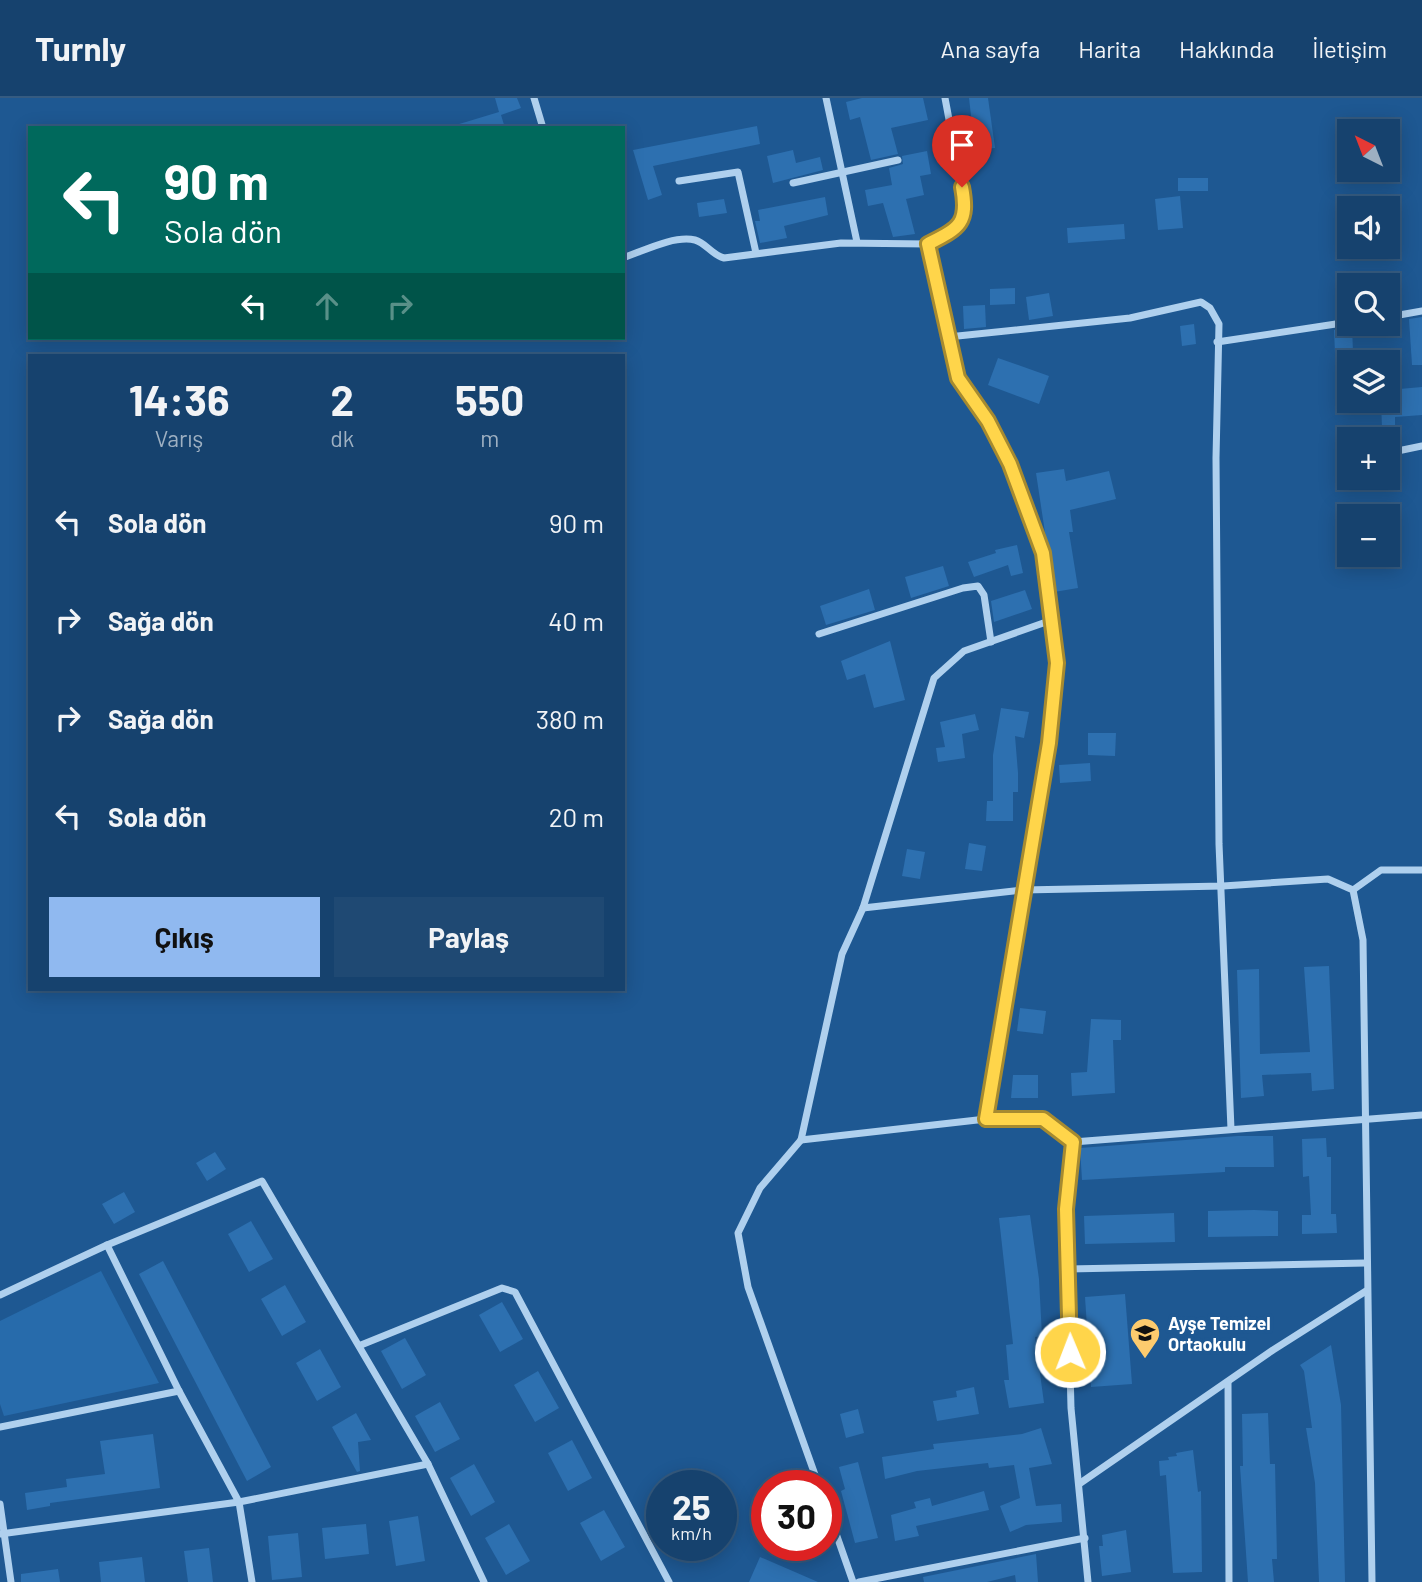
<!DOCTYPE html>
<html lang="tr">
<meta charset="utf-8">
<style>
body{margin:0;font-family:Barlow,sans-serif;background:#1f4973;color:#f1f3f6;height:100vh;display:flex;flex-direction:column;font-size:26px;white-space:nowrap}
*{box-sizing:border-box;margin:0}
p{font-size:23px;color:#9eb0c2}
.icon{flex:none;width:38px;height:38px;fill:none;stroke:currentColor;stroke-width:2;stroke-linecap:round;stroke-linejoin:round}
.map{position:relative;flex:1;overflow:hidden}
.details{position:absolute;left:28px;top:256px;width:597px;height:637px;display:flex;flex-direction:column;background:#16426e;border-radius:0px;box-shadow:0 4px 18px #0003,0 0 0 2px #355b81}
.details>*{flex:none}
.guide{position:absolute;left:28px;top:28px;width:597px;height:214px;border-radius:0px;box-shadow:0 4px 18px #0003,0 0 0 2px #355b81;background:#00695c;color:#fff;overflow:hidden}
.needle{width:46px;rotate:318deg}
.fabs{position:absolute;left:1337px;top:21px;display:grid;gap:14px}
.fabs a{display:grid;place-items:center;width:63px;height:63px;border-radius:0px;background:#16426e;box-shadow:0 4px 18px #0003,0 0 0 2px #355b81;font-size:35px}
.speed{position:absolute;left:646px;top:1372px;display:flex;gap:14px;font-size:35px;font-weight:700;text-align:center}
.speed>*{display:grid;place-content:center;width:91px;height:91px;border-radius:50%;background:#16426e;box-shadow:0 4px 18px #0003,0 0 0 2px #355b81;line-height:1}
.speed small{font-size:18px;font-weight:400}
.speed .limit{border:10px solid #d22;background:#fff;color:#111}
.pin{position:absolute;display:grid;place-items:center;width:60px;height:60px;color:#fff;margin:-72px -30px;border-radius:50% 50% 50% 0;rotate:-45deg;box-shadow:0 0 7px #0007}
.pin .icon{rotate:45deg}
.me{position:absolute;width:77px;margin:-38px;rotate:359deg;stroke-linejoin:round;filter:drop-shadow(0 0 5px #0008)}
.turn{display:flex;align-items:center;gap:24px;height:147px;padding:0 21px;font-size:32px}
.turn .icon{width:91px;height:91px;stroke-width:2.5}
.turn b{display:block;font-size:49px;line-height:60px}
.lanes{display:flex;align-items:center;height:66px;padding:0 21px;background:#0003;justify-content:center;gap:35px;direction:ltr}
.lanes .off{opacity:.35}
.eta{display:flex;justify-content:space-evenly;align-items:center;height:119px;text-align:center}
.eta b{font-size:42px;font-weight:700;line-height:49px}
.primary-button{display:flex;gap:14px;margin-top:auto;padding:14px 21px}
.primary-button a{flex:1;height:80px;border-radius:0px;background:#90b9f0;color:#111;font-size:28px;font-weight:700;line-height:80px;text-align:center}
.primary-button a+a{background:#1f4973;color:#f1f3f6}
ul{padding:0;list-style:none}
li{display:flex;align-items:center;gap:21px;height:98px;padding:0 21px}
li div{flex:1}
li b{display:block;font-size:26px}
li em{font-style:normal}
header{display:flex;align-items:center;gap:42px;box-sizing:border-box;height:98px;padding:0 35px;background:#16426e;border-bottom:2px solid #355b81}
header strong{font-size:33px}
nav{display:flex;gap:38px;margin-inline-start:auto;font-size:24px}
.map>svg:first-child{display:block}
.green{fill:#276bab}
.building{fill:#2d70b0}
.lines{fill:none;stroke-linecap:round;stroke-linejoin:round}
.street{stroke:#afd0ee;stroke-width:7}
.route-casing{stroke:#a68a30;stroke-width:18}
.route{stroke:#ffd54a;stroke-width:12}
.labels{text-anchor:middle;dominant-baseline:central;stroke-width:7;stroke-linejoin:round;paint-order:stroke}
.poi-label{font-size:18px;font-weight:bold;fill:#fff;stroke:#1e5892;text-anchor:start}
</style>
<header>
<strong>Turnly</strong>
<nav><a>Ana sayfa</a><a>Harita</a><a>Hakkında</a><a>İletişim</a></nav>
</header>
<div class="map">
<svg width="1422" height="1484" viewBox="0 0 1422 1484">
<rect width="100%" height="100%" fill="#1e5892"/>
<path class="green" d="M101,1173L159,1285L4,1318L0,1306V1223Z"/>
<g class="building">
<path d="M495,0H517L521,10L501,17L505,30H457L456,27L499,14Z"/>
<path d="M862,0H923L928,22L891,30L898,56L871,62L860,19L850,22L846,4Z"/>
<path d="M969,0H988L995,50L975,52Z"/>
<path d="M757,28L760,46L653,68L662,97L648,102L633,52Z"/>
<path d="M793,52L796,65L820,59L823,72L773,85L767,58Z"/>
<path d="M927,53L931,76L920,78L924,97L906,101L915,136L893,139L883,105L868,108L865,92L892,87L889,70L903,66L902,58Z"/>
<rect x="1178" y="80" width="30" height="13"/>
<path d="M1180,98L1183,130L1158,132L1155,101Z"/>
<path d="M825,99L828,117L784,128L787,140L760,145L755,123H760L758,112Z"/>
<path d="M724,101L727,115L699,119L697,105Z"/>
<path d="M1124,126L1125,141L1068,145L1067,130Z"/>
<path d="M1015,190V206L990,207V191Z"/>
<path d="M1049,195L1053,218L1029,222L1026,199Z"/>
<path d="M985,207L986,229L964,231L963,208Z"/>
<path d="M1422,219V267H1412L1409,221Z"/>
<path d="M1194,226L1196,246L1182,248L1180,228Z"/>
<path d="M1352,229L1353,254L1335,255L1334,232Z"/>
<path d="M998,260L1049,278L1039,306L988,287Z"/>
<path d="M1422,289V317L1395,319V329L1382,330L1381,303H1388V292Z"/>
<path d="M1064,371L1066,383L1109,373L1116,401L1070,412L1073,434H1069L1078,490L1054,494L1036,375Z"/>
<path d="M1017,447L1023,475L1011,478L1008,467L974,479L968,464L996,455L995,452Z"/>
<path d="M943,468L949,488L911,500L905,479Z"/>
<path d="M869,491L875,512L826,527L820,508Z"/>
<path d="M1025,492L1032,511L994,524L991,503Z"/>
<path d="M890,543L905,602L874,610L865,576L847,582L841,563Z"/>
<path d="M1001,610L1029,614L1024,640L1015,638L1018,675V694H1013V723H986L987,703H993V657Z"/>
<path d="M975,616L979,632L962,636L965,660L938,664L936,650L945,649L940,624Z"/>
<path d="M1088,635H1116L1115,658L1088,657Z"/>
<path d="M1090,665L1091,683L1060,685L1059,667Z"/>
<path d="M969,745L986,748L982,773L965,771Z"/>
<path d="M907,751L925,754L920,781L902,778Z"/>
<path d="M1329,868L1334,991L1312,993L1311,975L1262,977L1264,998L1241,1000L1237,872L1259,871L1260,956L1310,954L1304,869Z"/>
<path d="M1020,910L1046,913L1043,936L1017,933Z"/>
<path d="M1091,921L1121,922V942H1113L1115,995L1072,998L1071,975L1087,974Z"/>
<path d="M1013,977H1038V1000H1011Z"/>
<path d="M1238,1038H1273L1274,1069H1225V1074L1082,1082L1080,1050Z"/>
<path d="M1326,1040L1327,1059H1331V1116H1336L1337,1135L1302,1136V1117H1311L1309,1078L1303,1079L1302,1041Z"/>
<path d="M215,1054L226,1071L207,1083L196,1065Z"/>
<path d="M124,1094L135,1114L114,1126L102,1106Z"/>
<path d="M1254,1112L1278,1113V1138L1208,1139V1113Z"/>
<path d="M1174,1115L1175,1144L1085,1146L1084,1118Z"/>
<path d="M1030,1117L1039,1181L1042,1238L1035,1239L1044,1305L1009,1310L1004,1282H1009L1006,1247L1013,1246L999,1120Z"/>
<path d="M251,1123L273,1161L249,1174L228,1136Z"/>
<path d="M163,1163L271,1369L247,1383L139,1176Z"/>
<path d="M285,1187L306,1224L282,1238L261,1201Z"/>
<path d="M1125,1196L1132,1286L1091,1289L1085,1199Z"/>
<path d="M502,1204L523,1241L500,1254L479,1217Z"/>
<path d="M405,1240L426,1277L402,1291L381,1253Z"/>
<path d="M1331,1247L1341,1307L1345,1484H1319L1315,1385L1306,1330H1312L1304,1273L1300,1267Z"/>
<path d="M320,1251L341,1289L317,1303L296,1265Z"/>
<path d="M538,1273L559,1310L535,1324L514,1287Z"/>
<path d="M974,1289L979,1316L937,1323L933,1303L957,1299L956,1293Z"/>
<path d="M440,1304L460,1341L435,1354L415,1318Z"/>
<path d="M858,1311L864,1335L846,1340L840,1316Z"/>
<path d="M356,1315L371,1342L358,1344L360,1373L357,1374L332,1329Z"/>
<path d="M1268,1315L1270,1366H1275L1277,1461H1272L1274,1484H1248L1240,1368H1243L1242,1316Z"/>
<path d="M1041,1330L1052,1366L1029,1370L1036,1408L1061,1406L1062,1424L1026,1427L1010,1434L1000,1408L1020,1400L1014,1367L989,1370L988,1365L917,1373L885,1381L882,1359L934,1351L933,1346L1022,1336Z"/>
<path d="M153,1336L160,1390L50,1405V1408L27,1412L25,1395L67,1389L66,1381L105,1376L100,1343Z"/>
<path d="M572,1342L592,1380L568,1393L548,1355Z"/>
<path d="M1193,1352L1198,1394L1201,1393L1202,1474L1173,1475L1166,1377L1160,1378L1159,1363L1169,1362L1168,1359L1177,1358L1176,1355Z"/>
<path d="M858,1364L878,1440L855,1445L841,1393L845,1391L839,1369Z"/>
<path d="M474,1366L495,1404L471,1418L450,1380Z"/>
<path d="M984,1393L989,1412L916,1428L919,1438L895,1443L891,1417L916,1410L914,1404L930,1400L932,1408Z"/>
<path d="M604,1412L625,1449L601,1463L580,1425Z"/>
<path d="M418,1418L425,1463L396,1468L389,1423Z"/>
<path d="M366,1426L369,1456L325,1461L322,1430Z"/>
<path d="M509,1426L530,1463L506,1477L485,1440Z"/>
<path d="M1126,1432L1131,1474L1102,1478L1099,1448H1103L1102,1437Z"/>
<path d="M298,1435L302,1479L272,1482L268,1438Z"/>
<path d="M209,1450L213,1484H188L184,1453Z"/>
<path d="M1036,1456L1038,1484H1016L1015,1477L987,1484H924L923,1479Z"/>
<path d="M142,1459L145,1484H101L99,1464Z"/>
<path d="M760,1459L818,1484H749Z"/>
<path d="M58,1471L60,1484H21V1476Z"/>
</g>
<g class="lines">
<g class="street">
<path d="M534,0L543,30"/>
<path d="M826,0L857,144"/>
<path d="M679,83L738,74L756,155"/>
<path d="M793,85L898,62"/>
<path d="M928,146L958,280L988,323L1010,366L1043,455L1057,565L1049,645L986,1021"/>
<path d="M623,160C643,153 674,137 695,142C706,145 712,157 724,160L841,145L928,146L960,125L966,112L945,0"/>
<path d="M1388,219L1422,213"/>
<path d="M948,239L1130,220L1201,204L1210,210L1219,226L1216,360L1219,746L1231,1031"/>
<path d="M1217,244L1349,224"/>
<path d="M1388,355L1422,348"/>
<path d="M819,536L963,490L978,488L984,497L991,544"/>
<path d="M1353,792L1381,772H1422"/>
<path d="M863,810L1023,792L1223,788L1328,781L1353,792L1363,842L1372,1484"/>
<path d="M801,1042L986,1021H1043L1073,1044L1422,1017"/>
<path d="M1073,1044L1066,1111L1071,1310L1088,1484"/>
<path d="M107,1147L179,1293L239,1404L252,1484"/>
<path d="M1068,1171L1366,1165"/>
<path d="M0,1197L107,1147L262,1083L428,1366L484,1484"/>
<path d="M361,1247L502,1190L515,1194L669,1484"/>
<path d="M1228,1285L1229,1484"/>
<path d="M0,1329L179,1293"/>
<path d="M1079,1386L1273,1252L1366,1193"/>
<path d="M819,1388L748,1189L738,1135L760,1090L801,1042L842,856L863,810L934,580L964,553L1049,523"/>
<path d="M0,1406L11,1484"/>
<path d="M826,1407L853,1484"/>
<path d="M0,1436L239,1404L428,1366"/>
<path d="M859,1484L1085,1440"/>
</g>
</g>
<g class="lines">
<g class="route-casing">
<path id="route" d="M962,89C969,126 959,130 928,146L958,280L988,323L1010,366L1043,455L1057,565L1049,645L986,1021H1043L1073,1044L1066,1111L1070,1254"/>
</g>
<use href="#route" class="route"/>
</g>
<defs>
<g id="school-pin" transform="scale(1.575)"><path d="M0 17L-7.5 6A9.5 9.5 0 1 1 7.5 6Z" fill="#fdcb6e" stroke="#1e5892"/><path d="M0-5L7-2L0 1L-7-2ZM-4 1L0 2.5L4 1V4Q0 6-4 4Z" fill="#111"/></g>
</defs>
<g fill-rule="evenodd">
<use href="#school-pin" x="1145" y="1235"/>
</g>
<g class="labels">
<g class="poi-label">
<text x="1168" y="1225">Ayşe Temizel<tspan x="1168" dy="21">Ortaokulu</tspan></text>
</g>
</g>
</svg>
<div class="fabs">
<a><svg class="needle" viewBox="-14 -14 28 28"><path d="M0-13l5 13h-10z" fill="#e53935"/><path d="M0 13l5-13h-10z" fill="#9eb0c2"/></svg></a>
<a><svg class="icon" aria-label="sound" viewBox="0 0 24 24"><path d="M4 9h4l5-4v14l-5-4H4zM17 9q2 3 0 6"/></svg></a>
<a><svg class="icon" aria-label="search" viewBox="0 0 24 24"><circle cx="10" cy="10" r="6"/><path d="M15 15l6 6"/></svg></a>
<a><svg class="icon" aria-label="layers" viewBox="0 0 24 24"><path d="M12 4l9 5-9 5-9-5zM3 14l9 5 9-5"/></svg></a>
<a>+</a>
<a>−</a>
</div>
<div class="speed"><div>25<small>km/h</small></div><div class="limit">30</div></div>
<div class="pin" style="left:962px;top:89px;background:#d93025"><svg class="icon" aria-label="arrive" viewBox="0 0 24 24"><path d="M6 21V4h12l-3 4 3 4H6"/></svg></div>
<svg class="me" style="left:1070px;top:1254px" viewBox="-20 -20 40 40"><circle r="17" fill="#ffd54a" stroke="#fff" stroke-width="3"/><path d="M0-11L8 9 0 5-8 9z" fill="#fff"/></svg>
<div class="guide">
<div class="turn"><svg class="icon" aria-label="left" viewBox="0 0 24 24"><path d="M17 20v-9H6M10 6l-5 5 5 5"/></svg><div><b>90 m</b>Sola dön</div></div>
<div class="lanes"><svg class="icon" aria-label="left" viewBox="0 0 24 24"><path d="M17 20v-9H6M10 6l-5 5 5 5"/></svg><svg class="icon off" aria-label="ahead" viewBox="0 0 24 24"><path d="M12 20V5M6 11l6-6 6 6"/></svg><svg class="icon off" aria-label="right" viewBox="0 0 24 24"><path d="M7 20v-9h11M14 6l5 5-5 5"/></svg></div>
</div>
<section class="details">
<div class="eta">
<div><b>14:36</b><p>Varış</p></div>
<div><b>2</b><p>dk</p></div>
<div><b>550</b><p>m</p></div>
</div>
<ul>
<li><svg class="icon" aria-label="left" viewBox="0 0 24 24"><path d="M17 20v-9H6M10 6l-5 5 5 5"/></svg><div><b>Sola dön</b></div><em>90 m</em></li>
<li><svg class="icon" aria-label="right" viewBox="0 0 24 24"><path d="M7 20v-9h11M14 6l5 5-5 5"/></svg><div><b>Sağa dön</b></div><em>40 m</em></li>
<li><svg class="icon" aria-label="right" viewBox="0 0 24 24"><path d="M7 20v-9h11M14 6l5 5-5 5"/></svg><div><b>Sağa dön</b></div><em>380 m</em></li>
<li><svg class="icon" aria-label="left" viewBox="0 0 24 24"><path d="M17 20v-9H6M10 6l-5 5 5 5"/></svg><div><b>Sola dön</b></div><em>20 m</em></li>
</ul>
<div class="primary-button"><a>Çıkış</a><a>Paylaş</a></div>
</section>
</div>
